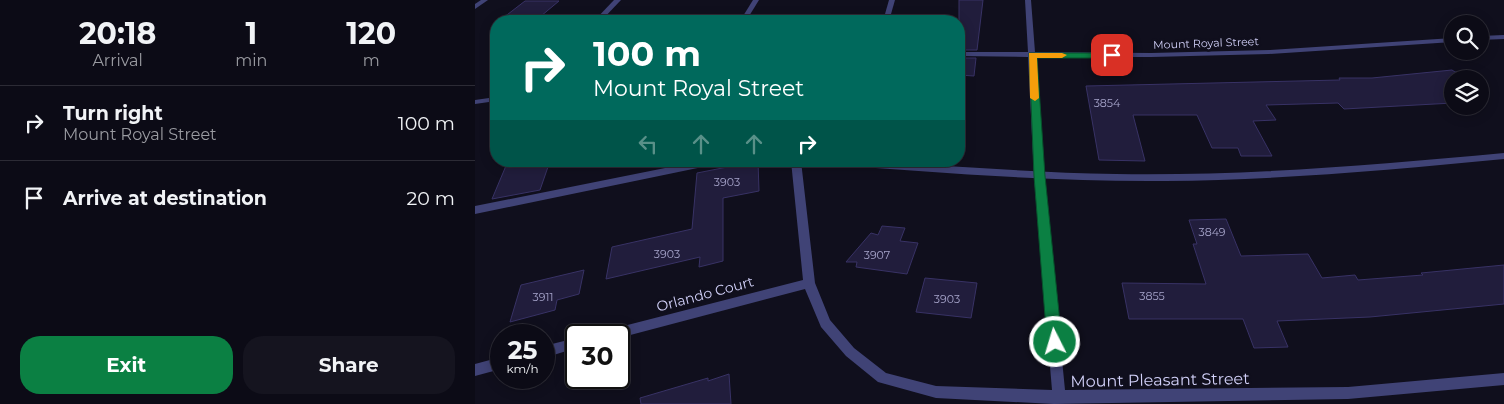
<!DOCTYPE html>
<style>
body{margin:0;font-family:Montserrat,sans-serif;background:#15141f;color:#f1f3f6;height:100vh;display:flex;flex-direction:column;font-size:19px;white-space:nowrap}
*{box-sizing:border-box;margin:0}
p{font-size:16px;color:#9a9ba1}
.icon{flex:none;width:28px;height:28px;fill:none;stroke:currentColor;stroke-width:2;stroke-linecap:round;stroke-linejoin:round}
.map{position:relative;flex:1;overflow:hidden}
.side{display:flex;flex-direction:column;background:#0c0b16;width:475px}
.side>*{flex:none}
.banner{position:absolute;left:15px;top:15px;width:475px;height:152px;border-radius:20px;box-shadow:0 2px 12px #0003,0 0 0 1px #2c2b35;background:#00695c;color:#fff;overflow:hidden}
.tools{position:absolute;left:969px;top:15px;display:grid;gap:10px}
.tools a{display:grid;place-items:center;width:45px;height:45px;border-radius:50%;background:#0c0b16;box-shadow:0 2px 12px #0003,0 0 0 1px #2c2b35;font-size:25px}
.speed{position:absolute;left:15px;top:324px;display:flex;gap:10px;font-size:25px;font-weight:700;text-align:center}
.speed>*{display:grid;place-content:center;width:65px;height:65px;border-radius:50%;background:#0c0b16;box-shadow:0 2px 12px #0003,0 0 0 1px #2c2b35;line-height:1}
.speed small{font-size:12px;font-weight:400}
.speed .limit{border:2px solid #111;border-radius:8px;background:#fff;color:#111}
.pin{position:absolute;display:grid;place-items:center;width:42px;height:42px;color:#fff;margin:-21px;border-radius:10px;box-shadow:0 2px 8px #0006}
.me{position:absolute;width:55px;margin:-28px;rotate:355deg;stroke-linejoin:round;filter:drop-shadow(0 0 4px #0008)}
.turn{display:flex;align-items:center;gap:18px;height:105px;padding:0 20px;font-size:22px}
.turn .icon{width:65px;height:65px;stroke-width:2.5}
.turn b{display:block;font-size:35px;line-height:42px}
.lanes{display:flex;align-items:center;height:48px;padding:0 20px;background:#0003;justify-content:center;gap:25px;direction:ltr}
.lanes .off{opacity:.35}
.eta{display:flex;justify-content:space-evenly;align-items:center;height:85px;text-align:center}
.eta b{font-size:30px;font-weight:700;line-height:35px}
.button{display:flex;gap:10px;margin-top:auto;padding:10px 20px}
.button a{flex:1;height:58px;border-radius:20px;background:#0b8043;color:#fff;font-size:20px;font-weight:700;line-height:58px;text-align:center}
.button a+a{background:#15141f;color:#f1f3f6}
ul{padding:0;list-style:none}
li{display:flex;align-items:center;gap:15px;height:75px;padding:0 20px;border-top:1px solid #2c2b35}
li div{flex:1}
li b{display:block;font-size:19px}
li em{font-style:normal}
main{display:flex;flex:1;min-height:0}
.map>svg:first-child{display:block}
.building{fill:#211d3c;stroke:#383265}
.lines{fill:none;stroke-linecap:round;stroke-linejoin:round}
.lane{fill:#404376;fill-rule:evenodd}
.street{fill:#404376;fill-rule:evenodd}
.route{fill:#0b8043;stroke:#07532c}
.slow{fill:#f59e0b}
.labels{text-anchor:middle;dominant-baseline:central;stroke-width:5;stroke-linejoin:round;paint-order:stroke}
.far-street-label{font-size:11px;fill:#d2d1f9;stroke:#100f1d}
.number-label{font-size:11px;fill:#a6a4ca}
.street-label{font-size:14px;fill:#d2d1f9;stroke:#100f1d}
.near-street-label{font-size:16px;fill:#d2d1f9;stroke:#100f1d}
</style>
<main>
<section class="side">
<div class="eta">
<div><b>20:18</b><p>Arrival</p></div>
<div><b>1</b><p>min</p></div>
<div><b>120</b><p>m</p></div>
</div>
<ul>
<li><svg class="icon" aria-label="right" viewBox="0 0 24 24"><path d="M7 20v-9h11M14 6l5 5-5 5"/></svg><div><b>Turn right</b><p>Mount Royal Street</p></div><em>100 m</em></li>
<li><svg class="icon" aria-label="arrive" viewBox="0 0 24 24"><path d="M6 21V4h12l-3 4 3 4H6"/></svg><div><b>Arrive at destination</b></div><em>20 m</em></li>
</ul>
<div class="button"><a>Exit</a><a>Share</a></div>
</section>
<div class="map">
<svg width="1029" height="404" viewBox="0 0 1029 404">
<rect width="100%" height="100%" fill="#100f1d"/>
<g class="building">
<path d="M484,0H508L502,50H484Z"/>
<path d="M50,1H84L60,21H24Z"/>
<path d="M484,58H501L499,76L484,75Z"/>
<path d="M977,70L980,72L992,71L1005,79H978V103L869,109L863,103L791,105L801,120L778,121L797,156H766L763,148H737L722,115H658L670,161L624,160L611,86L865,80L864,78H897Z"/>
<path d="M33,161H75L65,190L17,199Z"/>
<path d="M283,161L284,191L248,198V261L224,267L225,257L131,279L137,247L217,229L222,173Z"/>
<path d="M751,219L766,256L833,254L847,278L880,275L883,280L948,275L946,273L1029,265V304L895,317L802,321L813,347L779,348L768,319H654L647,283L731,284L718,244H722L714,220Z"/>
<path d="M407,226L430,228L425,241L443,243L432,274L381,267L382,262H371L396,233L403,235Z"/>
<path d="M109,270L104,294L82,300L80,310L35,322L46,285Z"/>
<path d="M450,278L502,283L496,318L441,312Z"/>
<path d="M254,374L256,404H166L165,398L233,378V381Z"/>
</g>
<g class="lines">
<g class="lane">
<path d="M139,0H146L126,21H119Z"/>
<path d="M414,0H420L414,21H408Z"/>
<path d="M1029,153V159C916,170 804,180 690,181C575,182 459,172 344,164L340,161C440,161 540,173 641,174C771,176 900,165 1029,153Z"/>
<path d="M225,161H246L242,164L0,214V206Z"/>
</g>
<g class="street">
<path d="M6,0H13L0,9V4Z"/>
<path d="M278,0H284L271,21H265Z"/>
<path d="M550,0H556L560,52L676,53L794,50L978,38V42L794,54L676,57H560L569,176L590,390L873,387L1029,373V385L873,399L579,404L461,398L403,382L371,356L346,327L330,289L144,338V335H127L129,331L133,330L328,280L316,161H326L340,283L355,320L379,348L411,373L461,386L577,390L559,176L553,57L484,56V52H553Z"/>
<path d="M1029,35V39L1005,40V36Z"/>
<path d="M21,97V101L0,104V100Z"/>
<path d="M101,338V348L69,358V346Z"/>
<path d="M26,357V369L0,376V364Z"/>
</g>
</g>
<path class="route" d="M554,53H637L641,55L637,58H562L570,176L587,342L584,346L580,348L575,346L572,342L559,176Z"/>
<path class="slow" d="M554,53H587L592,55L587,58H562L564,98L560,101L555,98Z"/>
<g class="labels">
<g class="far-street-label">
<text transform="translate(731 43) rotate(-2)">Mount Royal Street</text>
</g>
<g class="number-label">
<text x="632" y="103">3854</text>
<text x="252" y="182">3903</text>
<text x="737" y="232">3849</text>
<text x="192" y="254">3903</text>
<text x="402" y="255">3907</text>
<text x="677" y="296">3855</text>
<text x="68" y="297">3911</text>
<text x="472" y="299">3903</text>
</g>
<g class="street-label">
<text transform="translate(230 294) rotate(-15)">Orlando Court</text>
</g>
<g class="near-street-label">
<text transform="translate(685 380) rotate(-1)">Mount Pleasant Street</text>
</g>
</g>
</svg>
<div class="tools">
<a><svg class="icon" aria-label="search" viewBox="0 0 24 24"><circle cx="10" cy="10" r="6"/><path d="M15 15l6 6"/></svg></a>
<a><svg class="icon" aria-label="layers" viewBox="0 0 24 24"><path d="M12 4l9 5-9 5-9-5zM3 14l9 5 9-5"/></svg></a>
</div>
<div class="speed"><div>25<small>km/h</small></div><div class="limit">30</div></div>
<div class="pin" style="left:637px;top:55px;background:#d93025"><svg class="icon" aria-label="arrive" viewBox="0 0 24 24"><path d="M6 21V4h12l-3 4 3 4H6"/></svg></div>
<svg class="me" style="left:580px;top:342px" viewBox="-20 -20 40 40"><circle r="17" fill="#0b8043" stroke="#fff" stroke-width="3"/><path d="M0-11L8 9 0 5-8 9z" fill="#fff"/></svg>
<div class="banner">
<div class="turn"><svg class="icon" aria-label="right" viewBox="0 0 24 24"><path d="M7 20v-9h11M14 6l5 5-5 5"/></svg><div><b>100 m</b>Mount Royal Street</div></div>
<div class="lanes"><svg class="icon off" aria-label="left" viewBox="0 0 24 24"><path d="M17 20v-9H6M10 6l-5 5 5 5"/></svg><svg class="icon off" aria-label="ahead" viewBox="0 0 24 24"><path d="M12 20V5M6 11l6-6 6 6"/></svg><svg class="icon off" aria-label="ahead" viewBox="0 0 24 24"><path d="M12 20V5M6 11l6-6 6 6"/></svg><svg class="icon" aria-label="right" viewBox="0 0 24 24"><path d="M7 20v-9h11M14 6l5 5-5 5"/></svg></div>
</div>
</div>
</main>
